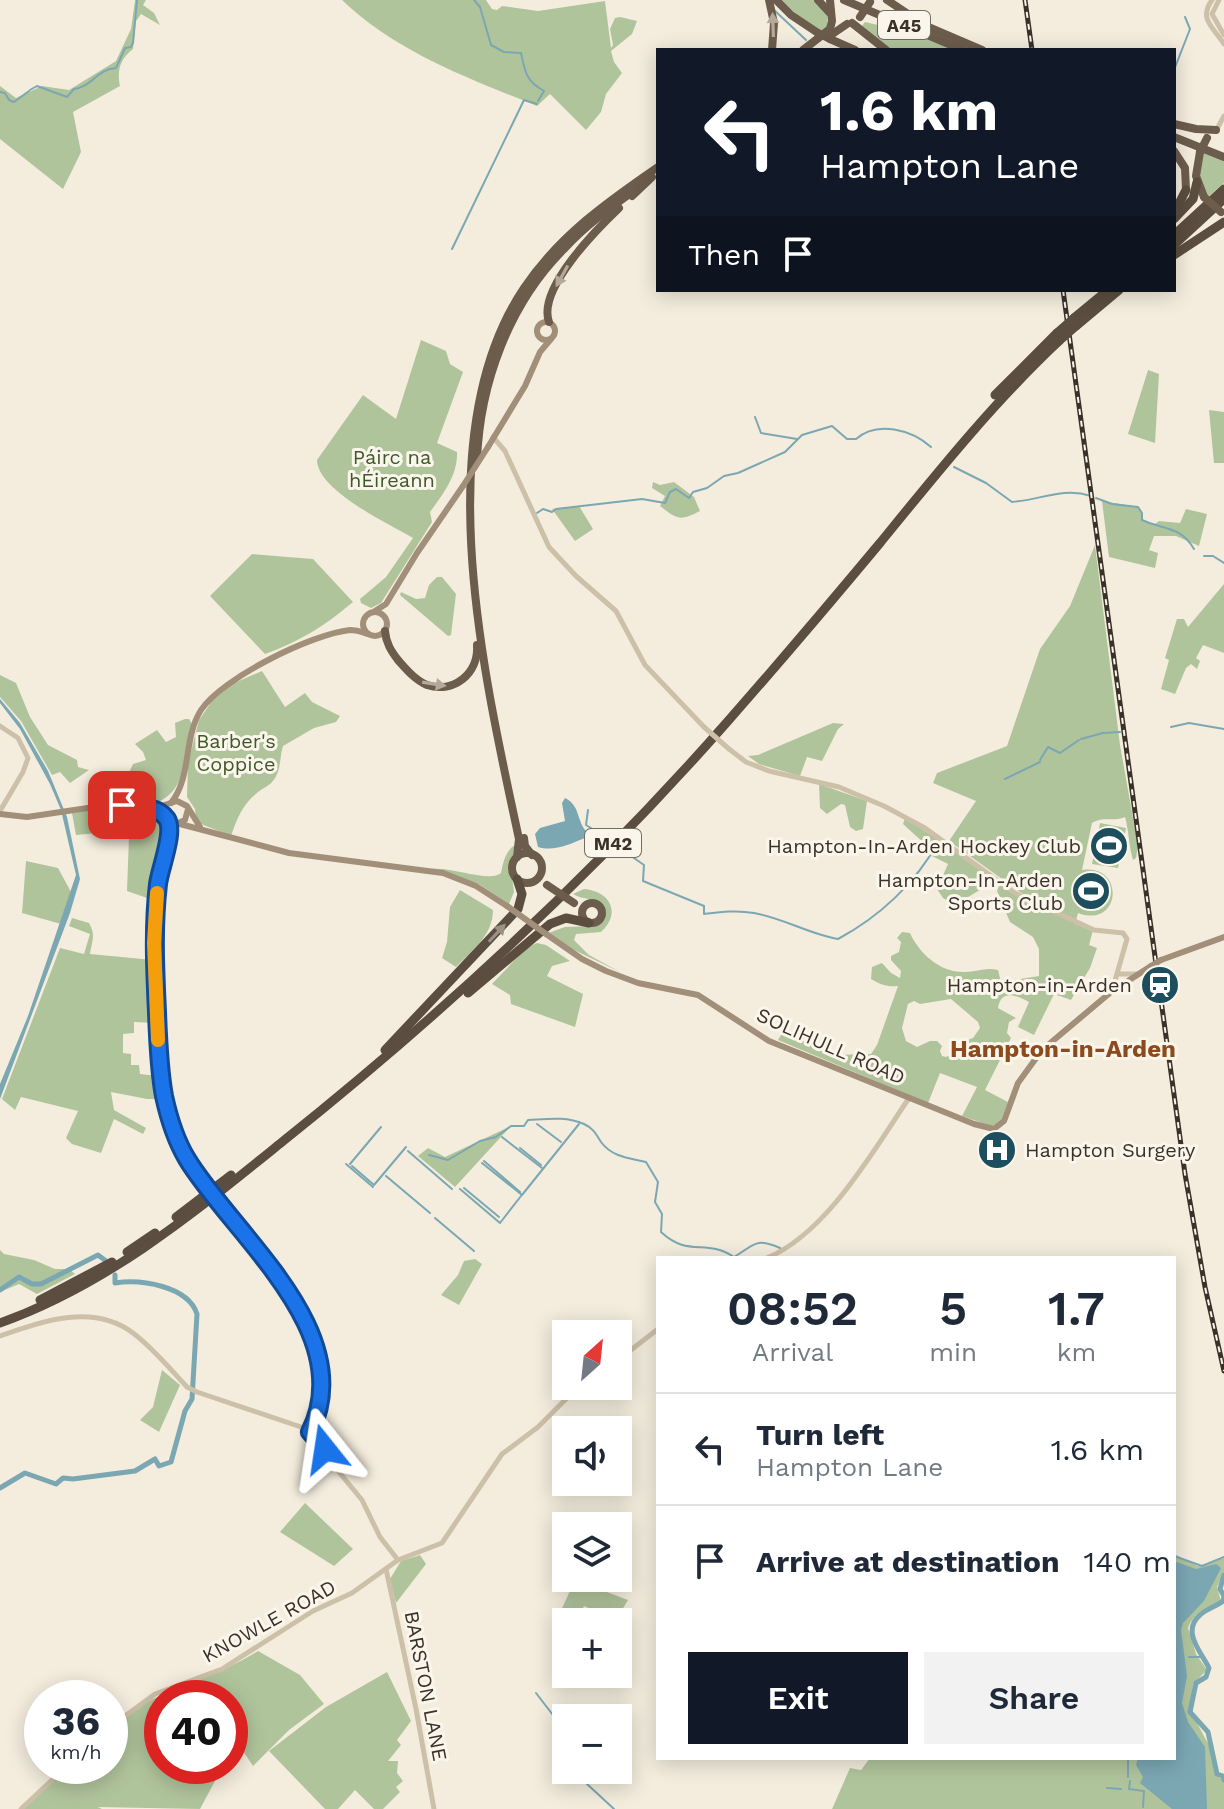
<!DOCTYPE html>
<meta charset="utf-8">
<style>
body{margin:0;font-family:"Work Sans",sans-serif;background:#f2f2f3;color:#1f2937;height:100vh;display:flex;flex-direction:column;font-size:30px;white-space:nowrap}
*{box-sizing:border-box;margin:0}
p{font-size:26px;color:#747a83}
.icon{flex:none;width:44px;height:44px;fill:none;stroke:currentColor;stroke-width:2;stroke-linecap:round;stroke-linejoin:round}
.map{position:relative;flex:1;overflow:hidden}
.details{position:absolute;left:656px;top:1256px;width:520px;height:504px;display:flex;flex-direction:column;background:#fff;border-radius:0px;box-shadow:0 4px 20px #0003}
.details>*{flex:none}
.top-card{position:absolute;left:656px;top:48px;width:520px;height:244px;border-radius:0px;box-shadow:0 4px 20px #0003;background:#111827;color:#fff;overflow:hidden}
.needle{width:52px;rotate:27deg}
.controls{position:absolute;left:552px;top:1320px;display:grid;gap:16px}
.controls a{display:grid;place-items:center;width:80px;height:80px;border-radius:0px;background:#fff;box-shadow:0 4px 20px #0003;font-size:40px}
.speed{position:absolute;left:24px;top:1680px;display:flex;gap:16px;font-size:40px;font-weight:700;text-align:center}
.speed>*{display:grid;place-content:center;width:104px;height:104px;border-radius:50%;background:#fff;box-shadow:0 4px 20px #0003;line-height:1}
.speed small{font-size:20px;font-weight:400}
.speed .limit{border:12px solid #d22;background:#fff;color:#111}
.pin{position:absolute;display:grid;place-items:center;width:68px;height:68px;color:#fff;margin:-34px;border-radius:16px;box-shadow:0 4px 12px #0006}
.me{position:absolute;width:88px;margin:-44px;rotate:345deg;stroke-linejoin:round;filter:drop-shadow(0 0 6px #0008)}
.turn{display:flex;align-items:center;gap:28px;height:168px;padding:0 32px;font-size:36px}
.turn .icon{width:104px;height:104px;stroke-width:2.5}
.turn b{display:block;font-size:56px;line-height:68px}
.then{display:flex;align-items:center;height:76px;padding:0 32px;background:#0003;gap:16px;font-size:30px}
.eta{display:flex;justify-content:space-evenly;align-items:center;height:136px;text-align:center}
.eta b{font-size:48px;font-weight:600;line-height:56px}
.primary-button{display:flex;gap:16px;margin-top:auto;padding:16px 32px}
.primary-button a{flex:1;height:92px;border-radius:0px;background:#111827;color:#fff;font-size:32px;font-weight:600;line-height:92px;text-align:center}
.primary-button a+a{background:#f2f2f3;color:#1f2937}
ul{padding:0;list-style:none}
li{display:flex;align-items:center;gap:24px;height:112px;padding:0 32px;border-top:2px solid #e0e1e3}
li div{flex:1}
li b{display:block;font-size:30px}
li em{font-style:normal}
.map>svg:first-child{display:block}
.green{fill:#b0c49c;fill-rule:evenodd}
.water{fill:#7ba7b3}
.lines{fill:none;stroke-linecap:round;stroke-linejoin:round}
.stream{stroke:#7ba7b3;stroke-width:2}
.river{stroke:#7ba7b3;stroke-width:5}
.tertiary{stroke:#cdc0a8;stroke-width:5}
.secondary{stroke:#a18f79;stroke-width:6}
.trunk{stroke:#6c5c4c;stroke-width:8}
.motorway{stroke:#5b4d40;stroke-width:9}
.rail-casing{stroke:#3a3129;stroke-width:5}
.rail{stroke:#fbf6eb;stroke-width:2;stroke-dasharray:6;stroke-linecap:butt}
.tertiary-bridge{stroke:#cdc0a8;stroke-width:5}
.secondary-bridge{stroke:#a18f79;stroke-width:6}
.trunk-bridge{stroke:#6c5c4c;stroke-width:8}
.motorway-bridge{stroke:#5b4d40;stroke-width:9}
.oneway{fill:#b4a99c}
.oneway2{fill:#9b9184}
.route-casing{stroke:#114b97;stroke-width:20}
.route{stroke:#1a73e8;stroke-width:14}
.slow{stroke:#f59e0b;stroke-width:14}
.labels{text-anchor:middle;dominant-baseline:central;stroke-width:6;stroke-linejoin:round;paint-order:stroke}
.shield{fill:#fbf6eb;stroke:#746c63;stroke-width:2}
.shield-label{font-size:18px;font-weight:bold;fill:#3a3129}
.park-label{font-size:20px;fill:#40592b;stroke:#fbf6eb}
.poi-label{font-size:20px;fill:#3a3129;stroke:#fbf6eb;text-anchor:end}
.street-label{font-size:20px;fill:#3a3129;stroke:#fbf6eb}
.quarter-label{font-size:24px;font-weight:bold;fill:#8d4b1d;stroke:#fbf6eb}
</style>
<div class="map">
<svg width="1224" height="1809" viewBox="0 0 1224 1809">
<rect width="100%" height="100%" fill="#f4edde"/>
<g class="green">
<path d="M135,0H146L143,5L154,13L160,25L141,14L136,21L133,49C120,59 117,70 120,86L73,112L81,152L63,189L0,139V86L16,98L42,86L69,90L116,61L131,29Z"/>
<path d="M342,0H486L492,9L497,10L502,6L538,11L605,1L611,48L613,45L610,29L615,18L620,17L637,21L632,34L611,51L614,62L622,73L606,94L601,112L586,130L550,94L537,106C468,78 396,52 342,0Z"/>
<path d="M780,0C790,0 804,0 813,0C828,5 830,22 825,33L803,20Z"/>
<path d="M865,22L912,33L954,50H891L862,26Z"/>
<path d="M1202,151L1224,160V183L1208,197L1198,178Z"/>
<path d="M421,340L446,351L450,364L463,372L437,443L457,452C458,475 443,494 430,512L432,522L381,603L371,608L361,603L360,599L386,577L413,538C389,524 317,490 317,460L363,395L396,419Z"/>
<path d="M1148,370L1159,374L1155,443L1128,434Z"/>
<path d="M1209,410L1224,412V463H1214Z"/>
<path d="M653,482L660,485L674,482L694,497L700,511C680,521 678,520 660,506L665,496L652,488Z"/>
<path d="M1102,501L1138,507L1142,513V520L1155,524L1159,521L1180,523L1186,509L1207,514L1199,546L1176,536H1154L1149,550L1158,553L1155,568L1109,557Z"/>
<path d="M579,506L593,529L575,541L552,509Z"/>
<path d="M1095,545L1120,745L1138,846L1136,858L1133,860C1129,847 1129,832 1125,817C1114,822 1103,816 1092,823L1082,870C1126,864 1121,929 1078,913L1075,924L1093,930L1089,945L1097,948L1090,968L1071,1000L1054,994L1034,1035L1018,1027L1029,1002C1016,995 1001,989 998,1008L1016,1018L1009,1022L1007,1033L1011,1038L985,1090L1008,1102L999,1125L991,1126L962,1116L977,1087L940,1073L928,1103L778,1040L782,1033L797,1034L806,1044L822,1045L832,1055L871,1054L877,1045L898,986C887,987 881,985 871,979L872,967L882,963L891,973L900,978L901,971L891,960V956L899,952L901,942L897,938L902,932L910,933C919,953 940,973 965,972C977,972 985,967 998,970L1001,982L1039,976V949L1033,937L1010,922L997,891L1000,884L988,880L983,888L955,905L943,898L937,889L948,864L932,856L925,844L903,824L905,818C946,843 983,875 1024,900L1027,897L949,841L976,801L933,783L937,773L1007,746L1040,649L1070,606ZM951,999L978,1022L980,1028L973,1038C961,1041 957,1053 946,1057L942,1056L940,1051L942,1046L937,1041H930L917,1047L906,1041L902,1028L908,1004L914,1001L920,1004Z"/>
<path d="M252,554L313,559L353,602C326,625 299,642 265,654L210,596Z"/>
<path d="M437,577H442L456,594L451,635L448,636L400,595L401,592L416,599L425,598L429,585Z"/>
<path d="M1224,584V653L1203,645L1196,658L1200,661L1197,669L1191,664L1186,668L1175,694L1161,689L1169,660L1165,658L1177,619H1184L1188,627Z"/>
<path d="M262,671L285,707L305,693L312,702L340,716L336,722L314,728L283,746C279,758 282,771 272,782C269,786 261,789 257,793C242,805 237,819 231,836L201,824L196,819L195,809L187,797L188,763L199,720L212,701L232,684Z"/>
<path d="M0,675L16,683L30,717L48,745L77,760L78,767L89,770L70,783L60,772L52,775L21,721L0,697Z"/>
<path d="M185,719H189L192,724C185,753 187,800 148,804L137,788L125,781L133,764L146,760L143,752L135,744L157,730L166,742L176,737L175,723Z"/>
<path d="M833,723L844,724L838,729L822,761L807,757L800,776L759,764L748,756L758,755Z"/>
<path d="M819,784L867,801L863,829L856,831L850,827L845,805L841,804L827,814L820,808Z"/>
<path d="M99,809C107,812 109,820 110,829L98,836L97,833L76,835L72,813Z"/>
<path d="M130,809C168,813 169,821 160,855C156,869 155,885 153,900L127,891Z"/>
<path d="M1100,823L1126,828L1118,868L1092,864Z"/>
<path d="M517,844L514,855L510,861L514,892L509,904L479,884L431,869C452,866 489,883 501,873C503,862 506,849 517,844Z"/>
<path d="M26,861L58,868L71,892L61,924L22,913Z"/>
<path d="M584,889C610,891 622,913 601,932L576,934L574,940L589,955L620,972L572,949L548,933L565,927L593,926L603,920L605,912C601,895 585,902 573,894Z"/>
<path d="M460,890L493,910C493,935 473,950 456,967L442,958L447,942L450,907Z"/>
<path d="M72,918L89,923C96,935 92,941 90,954L153,960L154,1023L134,1022V1033L123,1034V1053L131,1054V1065H139L140,1074L157,1076L162,1099H147L111,1092L114,1110L146,1128L143,1134L114,1119L101,1153L72,1144L66,1138L78,1111L21,1097L15,1110L2,1099L60,948L84,954L90,934L69,926Z"/>
<path d="M537,943L546,945L570,961L552,966L547,976L583,994L575,1027L511,1004L510,995L492,984L526,948Z"/>
<path d="M511,1126L455,1187L418,1156L428,1148L445,1157Z"/>
<path d="M0,1250L4,1254L34,1260L55,1269H69L75,1274L37,1294L19,1284L0,1292Z"/>
<path d="M475,1259L482,1264L459,1305L441,1295L458,1275L464,1261Z"/>
<path d="M162,1370L180,1385L159,1432L140,1420L153,1407Z"/>
<path d="M305,1503L353,1549L334,1566L280,1532Z"/>
<path d="M1174,1554L1198,1566L1224,1558V1572L1217,1587L1221,1601C1207,1609 1195,1610 1188,1628L1196,1654L1207,1670L1193,1684L1191,1712L1211,1749L1216,1774L1224,1781V1809H832L850,1768L861,1770L870,1758H1174Z"/>
<path d="M420,1555L426,1564L396,1603L390,1579L401,1561Z"/>
<path d="M575,1580L628,1600L616,1620L584,1606L576,1622L558,1617Z"/>
<path d="M258,1651L300,1675L324,1704L289,1730L253,1766L239,1745L231,1744L230,1751V1698H162V1766H223L200,1809L98,1807L102,1809H24L69,1766H110V1731C124,1720 139,1705 155,1698C191,1683 225,1671 258,1651Z"/>
<path d="M387,1672L411,1721L397,1740L401,1745L388,1761H398L397,1773L403,1781L396,1787L400,1792L383,1809H374L355,1790L338,1809H325L269,1751L326,1707Z"/>
</g>
<g class="water">
<path d="M0,699L20,723L48,771L67,817L80,879L70,913L0,1099V1084L28,1016L76,875L61,810L50,784L20,729L0,703Z"/>
<path d="M565,798C581,806 576,821 587,832L585,838C570,844 554,852 538,847L535,834L540,828L565,821L562,803Z"/>
<path d="M1174,1561L1196,1569L1216,1564L1221,1568L1204,1601L1183,1623L1181,1630L1187,1676L1182,1703L1188,1722L1205,1747L1207,1809H1172L1140,1783L1143,1777L1136,1765L1138,1758H1174Z"/>
</g>
<g class="lines">
<g class="stream">
<path d="M474,0L480,7L491,45L504,52L521,53C525,72 526,81 544,91L538,101"/>
<path d="M774,10L806,40"/>
<path d="M1174,70L1190,29L1185,17"/>
<path d="M30,90L37,86L67,97L74,89C92,87 97,69 116,68L125,48L131,47L133,43L137,0"/>
<path d="M0,92L5,93L9,100L14,102L29,91"/>
<path d="M452,249L524,100L537,104"/>
<path d="M755,417L761,433L797,439"/>
<path d="M954,467L986,483L1012,502C1040,500 1063,487 1091,496"/>
<path d="M1096,498L1112,504L1138,507L1142,513V520C1163,530 1180,525 1194,549"/>
<path d="M537,513L543,509L552,512L556,509L642,499L665,503L670,492L676,489L689,498L693,492L707,488L724,476L738,473L785,452L802,435L832,426L847,439H856C877,420 912,430 931,447"/>
<path d="M1204,556H1213L1224,563"/>
<path d="M1171,727L1189,723L1224,729"/>
<path d="M1081,739L1103,733L1120,732"/>
<path d="M1040,760L1048,747L1060,753L1079,740"/>
<path d="M1005,779L1040,762"/>
<path d="M588,810L586,825L604,836"/>
<path d="M621,849L644,865L643,881L704,906V914C721,912 737,910 754,913C783,918 809,934 838,939C879,917 916,883 938,842"/>
<path d="M537,1124L561,1142"/>
<path d="M502,1137L542,1168"/>
<path d="M520,1148L541,1165"/>
<path d="M408,1151L452,1189"/>
<path d="M429,1155L448,1160L480,1141L496,1137L511,1126H524L528,1120C547,1119 566,1116 584,1124C593,1128 596,1134 601,1142C612,1157 629,1158 646,1162L658,1182L655,1202L662,1214L661,1232C689,1258 705,1238 734,1257C755,1245 754,1237 780,1248"/>
<path d="M484,1161L520,1192"/>
<path d="M482,1163L522,1195L579,1124"/>
<path d="M346,1164L373,1187"/>
<path d="M350,1164L381,1127"/>
<path d="M352,1166L374,1185L406,1147"/>
<path d="M386,1176L430,1213"/>
<path d="M464,1188L499,1217"/>
<path d="M460,1189L500,1223L521,1196"/>
<path d="M435,1218L474,1251"/>
<path d="M794,1257L795,1258"/>
<path d="M1174,1556L1202,1566L1224,1557"/>
<path d="M1189,1657H1202"/>
<path d="M536,1693L566,1732"/>
<path d="M595,1770L587,1784L614,1809"/>
<path d="M1128,1777V1758"/>
<path d="M1130,1781L1129,1789L1144,1791L1143,1807"/>
<path d="M1107,1788L1121,1789"/>
</g>
<g class="river">
<path d="M0,1290L19,1277L32,1284H41L98,1255L106,1261"/>
<path d="M0,1488L25,1473L56,1484L63,1478L73,1479L135,1471L155,1459L159,1466L171,1462L185,1411L192,1399L197,1314C188,1286 141,1279 115,1283V1275"/>
<path d="M1224,1575L1220,1589L1224,1596L1223,1601C1216,1607 1207,1608 1200,1615C1181,1631 1201,1652 1209,1668L1206,1677L1196,1683L1190,1712L1208,1732L1217,1774L1223,1776L1224,1780"/>
</g>
<g class="tertiary">
<path d="M1212,0C1198,19 1214,28 1224,44"/>
<path d="M1219,0L1212,14L1224,35"/>
<path d="M1217,129L1224,116"/>
<path d="M493,437L505,451L549,547L576,576L616,611L645,665L704,727"/>
<path d="M0,726L18,738L28,758L23,772L0,811"/>
<path d="M729,749L746,762L769,771L839,787L884,806L925,828L1015,893L1094,930L1123,933L1127,939L1112,991"/>
<path d="M179,824C140,857 156,1060 167,1109C173,1134 184,1154 198,1176"/>
<path d="M1118,974H1137"/>
<path d="M221,1207C268,1267 353,1349 310,1432"/>
<path d="M767,1258C827,1233 873,1151 909,1098"/>
<path d="M0,1336C43,1321 93,1303 133,1333C153,1348 170,1369 187,1387L197,1392L304,1428L318,1440L339,1472L362,1500L380,1537L398,1560"/>
<path d="M618,1360L658,1329"/>
<path d="M386,1569L416,1709L434,1809"/>
<path d="M110,1727L155,1694L222,1669L313,1611L352,1593L398,1560L442,1543L502,1454L538,1427L579,1386"/>
<path d="M21,1809L67,1766"/>
</g>
<g class="secondary">
<circle cx="546" cy="331" r="9"/>
<path d="M488,447L525,386L540,352L551,339"/>
<path d="M375,611L386,604L417,553L463,486"/>
<circle cx="375" cy="624" r="12"/>
<path d="M171,803C192,777 183,738 201,710C222,678 312,634 350,630C357,630 362,632 368,634"/>
<path d="M155,810L176,824L185,820L188,809"/>
<path d="M0,814L27,817L108,805L155,808L177,801L187,806L200,827"/>
<path d="M180,824L289,853L443,873L476,886L507,906"/>
<path d="M546,934L582,959L606,971L638,983L698,995L769,1041L974,1124L994,1129L1004,1121L1018,1083L1042,1050L1111,992L1151,966"/>
<path d="M1161,960L1224,937"/>
</g>
<g class="trunk">
<path d="M769,0L774,23L772,50"/>
<path d="M776,0L791,15L818,33"/>
<path d="M818,0L830,13"/>
<path d="M844,0L963,50"/>
<path d="M887,0L926,26L982,50"/>
<path d="M852,23L886,50"/>
<path d="M828,37L847,24"/>
<path d="M830,39L855,50"/>
<path d="M803,50L830,29L832,21L830,0"/>
<path d="M1174,124L1196,129L1216,130"/>
<path d="M1174,137L1224,157"/>
<path d="M1174,151L1185,168L1186,190"/>
<path d="M1200,152L1196,176L1204,197"/>
<path d="M632,196L652,177"/>
<path d="M549,322C537,289 597,229 619,208"/>
<path d="M477,460C480,383 509,304 564,249C585,226 610,208 635,190"/>
<path d="M385,631C386,643 391,651 398,660C406,669 415,680 427,685C454,694 479,673 477,645"/>
<path d="M524,838L525,846L532,855"/>
<circle cx="527" cy="868" r="15"/>
<path d="M517,857L519,839C485,680 426,433 524,288C559,236 607,202 658,167"/>
<circle cx="592" cy="913" r="10"/>
</g>
<g class="motorway">
<path d="M1174,213L1186,190"/>
<path d="M1174,219L1193,199L1197,182"/>
<path d="M1174,235L1224,189"/>
<path d="M1174,245L1224,199"/>
<path d="M1174,255L1224,222"/>
<path d="M1074,318L1108,290"/>
<path d="M1076,326L1119,290"/>
<path d="M995,395L1057,333"/>
<path d="M468,993L550,924L566,918L589,923"/>
<path d="M385,1050L518,909L522,894L517,879"/>
<path d="M176,1217L231,1175"/>
<path d="M127,1252L155,1233"/>
<path d="M40,1300L112,1262"/>
<path d="M0,1323C107,1285 194,1213 282,1142C441,1015 593,875 728,721C779,663 830,603 880,543C937,473 993,403 1059,341"/>
</g>
<g class="rail-casing">
<g id="rail">
<path d="M1025,0L1032,50"/>
<path d="M1063,290L1185,1174L1205,1287L1224,1371"/>
</g>
</g>
<use href="#rail" class="rail"/>
<g class="tertiary-bridge">
<path d="M704,727L729,749"/>
<path d="M198,1176L221,1207"/>
</g>
<g class="secondary-bridge">
<path d="M463,486L488,447"/>
<path d="M507,906L546,934"/>
<path d="M1151,966L1161,960"/>
</g>
<g class="trunk-bridge">
<path d="M860,17L870,2"/>
<path d="M818,33L830,39"/>
<path d="M1200,152L1207,138"/>
<path d="M1204,197L1221,212"/>
<path d="M547,885L574,903"/>
</g>
<g class="motorway-bridge">
<path d="M1057,333L1074,318"/>
<path d="M1059,341L1076,326"/>
</g>
</g>
<defs><path id="oneway-solid" d="M-6-.8H1V-3.2L6.5 0L1 3.2V.8H-6Z" transform="scale(2)"/></defs>
<g class="oneway">
<use href="#oneway-solid" transform="translate(773 25) rotate(-92)"/>
<use href="#oneway-solid" transform="translate(562 276) rotate(119)"/>
<use href="#oneway-solid" transform="translate(434 684) rotate(9)"/>
</g>
<use class="oneway2" href="#oneway-solid" transform="translate(497 933) rotate(-47)"/>
<g class="lines">
<g class="route-casing">
<path id="route" d="M122,805C136,806 158,806 167,819C175,832 160,868 158,884C153,927 155,969 157,1012C158,1040 159,1069 164,1096C169,1119 175,1139 187,1159C233,1235 360,1332 310,1432L325,1449"/>
</g>
<use href="#route" class="route"/>
<path class="slow" d="M157,893L154,943L158,1040"/>
</g>
<defs>
<g id="stadium-disc" transform="scale(2)"><circle r="9.5" fill="#1c4e5e" stroke="#fbf6eb"/><path d="M0-5a6.5 5 0 1 0 0 10a6.5 5 0 1 0 0-10ZM-3.5-1.8h7v3.6h-7Z" fill="#fff"/></g>
<g id="station-disc" transform="scale(2)"><circle r="9.5" fill="#1c4e5e" stroke="#fbf6eb"/><path d="M-3-6H3Q5-6 5-4V2Q5 4 3 4L4.5 6H3L1.5 4h-3L-3 6H-4.5L-3 4Q-5 4-5 2V-4Q-5-6-3-6ZM-3.5-4v3h7v-3ZM-3.5 1v1.5H-2V1ZM2 1v1.5H3.5V1Z" fill="#fff"/></g>
<g id="hospital-disc" transform="scale(2)"><circle r="9.5" fill="#1c4e5e" stroke="#fbf6eb"/><path d="M-5-5h3v3.5h4V-5h3V5h-3V1.5h-4V5h-3Z" fill="#fff"/></g>
</defs>
<g fill-rule="evenodd">
<use href="#stadium-disc" x="1109" y="846"/>
<use href="#stadium-disc" x="1091" y="891"/>
<use href="#station-disc" x="1160" y="985"/>
<use href="#hospital-disc" x="997" y="1150"/>
</g>
<g class="labels">
<g class="shield">
<rect x="878" y="11" width="52" height="28" rx="6"/>
<rect x="585" y="829" width="56" height="28" rx="6"/>
</g>
<g class="shield-label">
<text x="904" y="25">A45</text>
<text x="613" y="843">M42</text>
</g>
<g class="park-label">
<text x="392" y="457">Páirc na<tspan x="392" dy="23">hÉireann</tspan></text>
<text x="236" y="741">Barber's<tspan x="236" dy="23">Coppice</tspan></text>
</g>
<g class="poi-label">
<text x="1081" y="846">Hampton-In-Arden Hockey Club</text>
<text x="1063" y="880">Hampton-In-Arden<tspan x="1063" dy="23">Sports Club</tspan></text>
<text x="1132" y="985">Hampton-in-Arden</text>
<text x="1025" y="1150" text-anchor="start">Hampton Surgery</text>
</g>
<g class="street-label">
<text transform="translate(831 1046) rotate(24)">SOLIHULL ROAD</text>
<text transform="translate(269 1621) rotate(-29)">KNOWLE ROAD</text>
<text transform="translate(426 1686) rotate(79)">BARSTON LANE</text>
</g>
<g class="quarter-label">
<text x="1063" y="1049">Hampton-in-Arden</text>
</g>
</g>
</svg>
<div class="controls">
<a><svg class="needle" viewBox="-14 -14 28 28"><path d="M0-13l5 13h-10z" fill="#e53935"/><path d="M0 13l5-13h-10z" fill="#747a83"/></svg></a>
<a><svg class="icon" aria-label="sound" viewBox="0 0 24 24"><path d="M4 9h4l5-4v14l-5-4H4zM17 9q2 3 0 6"/></svg></a>
<a><svg class="icon" aria-label="layers" viewBox="0 0 24 24"><path d="M12 4l9 5-9 5-9-5zM3 14l9 5 9-5"/></svg></a>
<a>+</a>
<a>−</a>
</div>
<div class="speed"><div>36<small>km/h</small></div><div class="limit">40</div></div>
<div class="pin" style="left:122px;top:805px;background:#d93025"><svg class="icon" aria-label="arrive" viewBox="0 0 24 24"><path d="M6 21V4h12l-3 4 3 4H6"/></svg></div>
<svg class="me" style="left:325px;top:1449px" viewBox="-20 -20 40 40"><path d="M0-17L14 15 0 8-14 15z" fill="#1a73e8" stroke="#fff" stroke-width="4"/></svg>
<div class="top-card">
<div class="turn"><svg class="icon" aria-label="left" viewBox="0 0 24 24"><path d="M17 20v-9H6M10 6l-5 5 5 5"/></svg><div><b>1.6 km</b>Hampton Lane</div></div>
<div class="then">Then<svg class="icon" aria-label="arrive" viewBox="0 0 24 24"><path d="M6 21V4h12l-3 4 3 4H6"/></svg></div>
</div>
<section class="details">
<div class="eta">
<div><b>08:52</b><p>Arrival</p></div>
<div><b>5</b><p>min</p></div>
<div><b>1.7</b><p>km</p></div>
</div>
<ul>
<li><svg class="icon" aria-label="left" viewBox="0 0 24 24"><path d="M17 20v-9H6M10 6l-5 5 5 5"/></svg><div><b>Turn left</b><p>Hampton Lane</p></div><em>1.6 km</em></li>
<li><svg class="icon" aria-label="arrive" viewBox="0 0 24 24"><path d="M6 21V4h12l-3 4 3 4H6"/></svg><div><b>Arrive at destination</b></div><em>140 m</em></li>
</ul>
<div class="primary-button"><a>Exit</a><a>Share</a></div>
</section>
</div>
